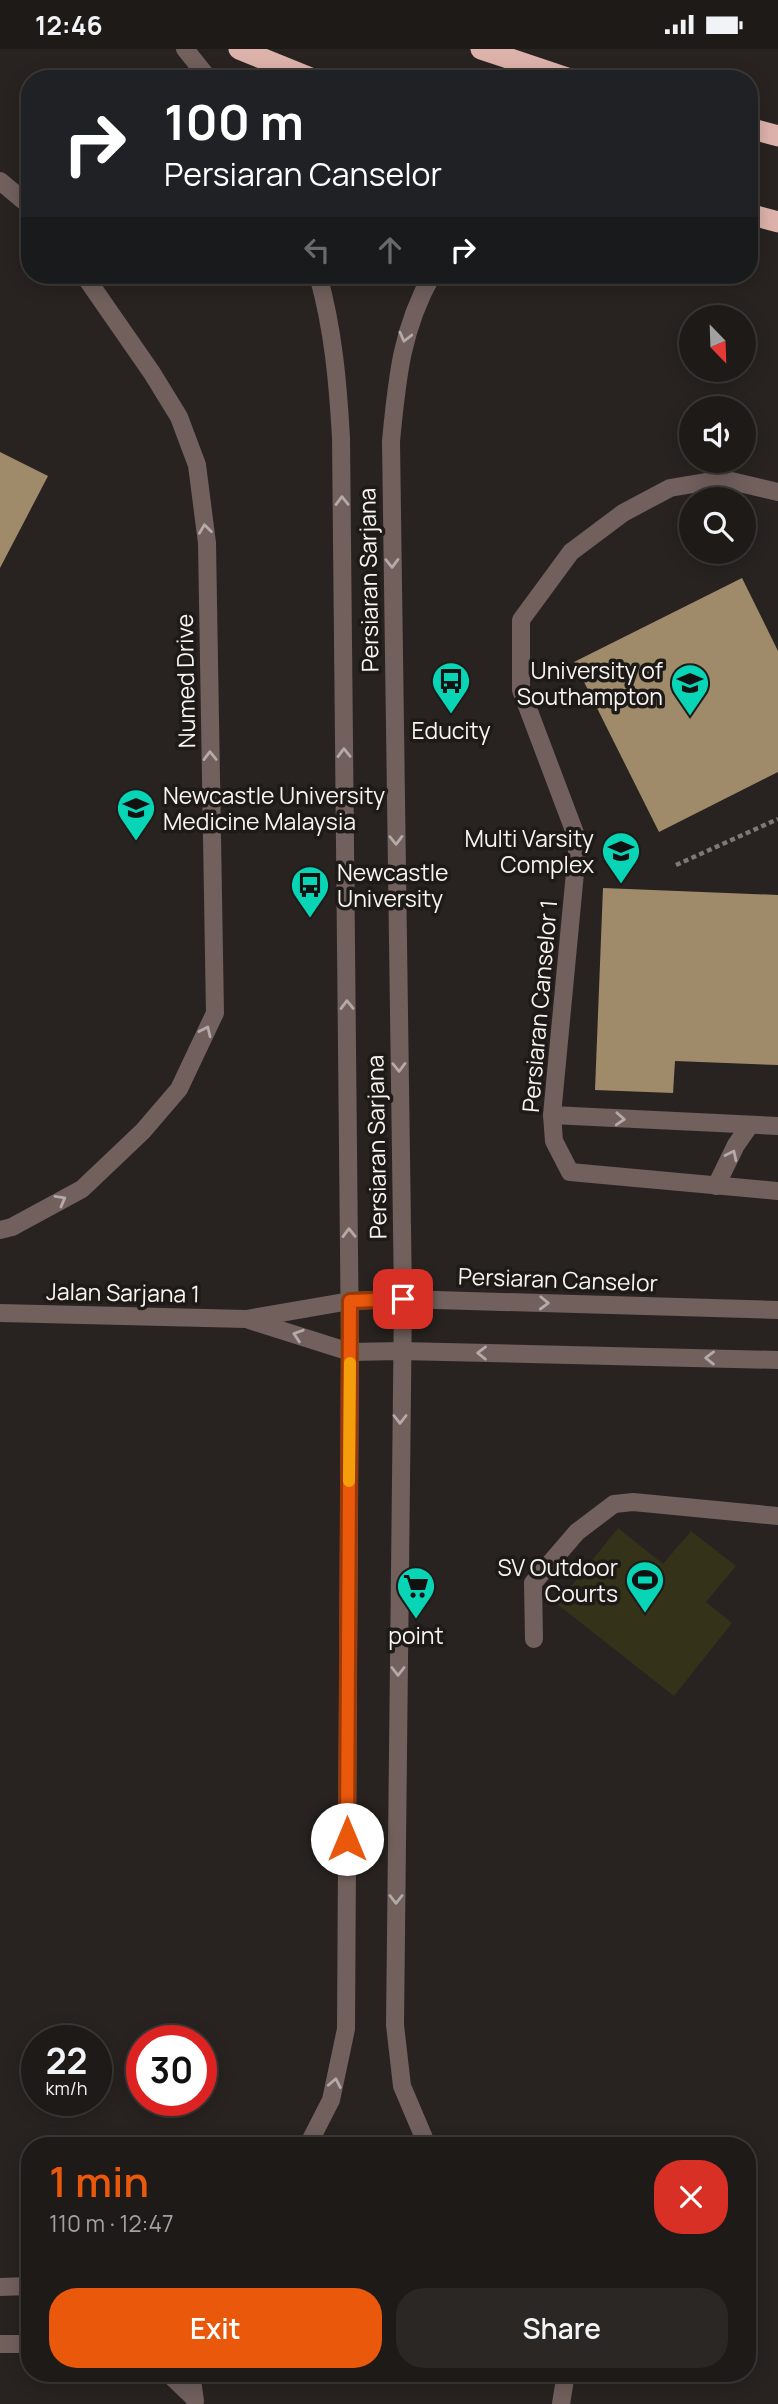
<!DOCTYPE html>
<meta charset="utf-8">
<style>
body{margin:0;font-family:Manrope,sans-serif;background:#2b2725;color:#f1f3f6;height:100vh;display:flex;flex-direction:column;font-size:26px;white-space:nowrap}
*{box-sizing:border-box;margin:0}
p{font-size:23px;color:#a1a1a2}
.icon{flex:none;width:38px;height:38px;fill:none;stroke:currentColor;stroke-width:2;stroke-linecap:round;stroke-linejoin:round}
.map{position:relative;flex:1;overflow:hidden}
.side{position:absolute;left:21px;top:2088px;width:735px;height:245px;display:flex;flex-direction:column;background:#1e1a18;border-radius:28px;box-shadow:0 4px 18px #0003,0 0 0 2px #3c3837}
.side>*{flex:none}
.top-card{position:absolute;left:21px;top:21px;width:737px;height:214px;border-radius:28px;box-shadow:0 4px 18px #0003,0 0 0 2px #3c3837;background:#202124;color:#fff;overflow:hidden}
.needle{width:46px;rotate:157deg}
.buttons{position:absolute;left:679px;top:256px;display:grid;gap:14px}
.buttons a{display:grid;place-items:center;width:77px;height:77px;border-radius:50%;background:#1e1a18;box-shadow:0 4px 18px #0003,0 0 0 2px #3c3837;font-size:35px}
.speed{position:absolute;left:21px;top:1976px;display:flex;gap:14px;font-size:35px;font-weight:700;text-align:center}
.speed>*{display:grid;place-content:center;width:91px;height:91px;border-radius:50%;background:#1e1a18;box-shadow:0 4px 18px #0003,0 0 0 2px #3c3837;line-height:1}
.speed small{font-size:18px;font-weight:400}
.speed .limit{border:10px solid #d22;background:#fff;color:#111}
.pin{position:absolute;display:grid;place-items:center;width:60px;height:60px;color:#fff;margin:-30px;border-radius:14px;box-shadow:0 4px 10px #0006}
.me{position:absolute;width:77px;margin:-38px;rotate:0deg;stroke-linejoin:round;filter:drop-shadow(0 0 5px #0008)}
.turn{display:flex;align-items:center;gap:24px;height:147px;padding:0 28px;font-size:32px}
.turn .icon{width:91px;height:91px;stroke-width:2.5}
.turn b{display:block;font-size:49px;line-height:60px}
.lanes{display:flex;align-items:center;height:66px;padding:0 28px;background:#0003;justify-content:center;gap:35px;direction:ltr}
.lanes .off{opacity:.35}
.round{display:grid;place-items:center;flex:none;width:74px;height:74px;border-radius:28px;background:#2b2725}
.head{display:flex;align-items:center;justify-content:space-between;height:119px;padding:0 28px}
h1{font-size:42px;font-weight:600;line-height:52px;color:#ea580c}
.primary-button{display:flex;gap:14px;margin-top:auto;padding:14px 28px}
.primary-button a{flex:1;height:80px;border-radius:28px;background:#ea580c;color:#fff;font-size:28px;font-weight:600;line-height:80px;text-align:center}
.primary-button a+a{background:#2b2725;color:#f1f3f6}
.status{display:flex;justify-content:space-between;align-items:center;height:49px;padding:0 35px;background:#1e1a18;direction:ltr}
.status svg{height:19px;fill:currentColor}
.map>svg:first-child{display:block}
.green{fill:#343219}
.building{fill:#9f8b6a}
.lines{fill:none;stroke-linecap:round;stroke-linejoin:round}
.path{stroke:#7d7977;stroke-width:4.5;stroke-dasharray:5 3.5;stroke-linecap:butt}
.lane{stroke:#71605c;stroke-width:18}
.street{stroke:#71605c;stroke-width:18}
.highway{stroke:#ddb2aa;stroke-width:21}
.oneway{stroke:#b4aaa7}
.route-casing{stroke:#983908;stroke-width:18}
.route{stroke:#ea580c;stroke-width:12}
.slow{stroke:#f59e0b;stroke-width:12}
.labels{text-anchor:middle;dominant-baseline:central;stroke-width:7;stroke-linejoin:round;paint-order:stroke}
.street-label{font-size:23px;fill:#f7f4f2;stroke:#1e1a17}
.poi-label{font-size:23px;fill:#f7f4f2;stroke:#1e1a17;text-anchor:end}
</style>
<div class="status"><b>12:46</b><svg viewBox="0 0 49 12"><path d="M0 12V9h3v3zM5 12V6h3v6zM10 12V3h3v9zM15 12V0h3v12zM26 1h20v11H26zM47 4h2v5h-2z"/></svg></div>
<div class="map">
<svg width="778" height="2355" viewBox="0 0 778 2355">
<rect width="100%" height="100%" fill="#282320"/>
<path class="green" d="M618,1479L663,1515L691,1482L736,1517L706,1553L732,1574L674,1647L557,1555Z"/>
<g class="building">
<path d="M0,403L48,427L0,519Z"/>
<path d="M742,529L778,602V723L659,783L574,613Z"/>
<path d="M603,839L778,846V1016L675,1012L673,1044L595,1041Z"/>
</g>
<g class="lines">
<path class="path" d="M676,816L778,770"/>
<g class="lane">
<path d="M0,132L30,157"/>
<path d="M778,443L723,430L670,439L623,464L571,503L521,571V641L578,792L552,1066L554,1092L570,1123L778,1142"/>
<path d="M552,1066L778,1077"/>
<path d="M716,1137L736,1096L750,1076"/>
<path d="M0,1181L12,1178L82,1140L143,1082L179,1040L215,964L207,494L197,416L179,368L152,324L84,226"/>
<path d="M534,1590L533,1534L577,1483L614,1455L633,1453L778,1467"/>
</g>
<g class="street">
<path d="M185,0L209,30"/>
<path d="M0,1264L246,1270L350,1252L403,1250L778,1261"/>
<path d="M249,1271L350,1303L401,1302L778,1311"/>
<path d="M308,2096L331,2051L346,1980L350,1303L341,389C338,334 333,279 318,226"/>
<path d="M427,2096L402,2037L395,1976L403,1250L391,392C397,331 401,281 432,226"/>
<path d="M0,2238L30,2237"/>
<path d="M0,2295H30"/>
<path d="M168,2324L194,2349"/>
<path d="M191,2324L195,2352"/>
<path d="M561,2355L566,2324"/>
</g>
<g class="highway">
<path d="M239,0L313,30"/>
<path d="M481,0L570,30"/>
<path d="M749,79L778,87"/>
<path d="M749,165L778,173"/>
</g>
</g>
<defs><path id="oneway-chevron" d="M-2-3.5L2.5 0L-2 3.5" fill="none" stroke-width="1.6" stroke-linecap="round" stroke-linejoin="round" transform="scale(1.75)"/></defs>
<g class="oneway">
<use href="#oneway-chevron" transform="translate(405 288) rotate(104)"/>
<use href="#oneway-chevron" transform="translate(342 452) rotate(-91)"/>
<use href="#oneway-chevron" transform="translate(205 480) rotate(-97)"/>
<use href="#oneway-chevron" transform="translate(392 514) rotate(89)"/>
<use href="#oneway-chevron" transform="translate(344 704) rotate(-91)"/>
<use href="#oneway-chevron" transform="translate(210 707) rotate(-91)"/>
<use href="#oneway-chevron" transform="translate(396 791) rotate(89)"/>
<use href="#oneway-chevron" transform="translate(347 956) rotate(-91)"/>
<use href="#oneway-chevron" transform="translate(206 982) rotate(-65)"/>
<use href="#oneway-chevron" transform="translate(399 1018) rotate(89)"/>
<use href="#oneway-chevron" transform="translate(620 1070) rotate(3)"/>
<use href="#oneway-chevron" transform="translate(732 1106) rotate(-64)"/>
<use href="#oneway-chevron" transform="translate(61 1151) rotate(-29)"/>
<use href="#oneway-chevron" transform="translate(349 1184) rotate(-91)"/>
<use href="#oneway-chevron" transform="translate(544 1254) rotate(2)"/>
<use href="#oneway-chevron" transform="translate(298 1286) rotate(-162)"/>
<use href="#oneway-chevron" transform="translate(482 1304) rotate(-179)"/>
<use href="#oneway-chevron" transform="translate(710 1309) rotate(-179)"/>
<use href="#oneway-chevron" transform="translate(400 1370) rotate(90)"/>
<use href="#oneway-chevron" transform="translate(398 1622) rotate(90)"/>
<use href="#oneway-chevron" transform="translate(396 1850) rotate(90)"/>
<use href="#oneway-chevron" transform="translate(335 2034) rotate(-79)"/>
</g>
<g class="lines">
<g class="route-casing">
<path id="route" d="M347,1790L350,1252L403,1250"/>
</g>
<use href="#route" class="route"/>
<path class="slow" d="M349,1432L350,1314"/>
</g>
<defs>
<g id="bus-pin" transform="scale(2.0125)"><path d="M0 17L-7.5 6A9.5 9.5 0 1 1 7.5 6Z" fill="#07d5b6" stroke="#1e1a17"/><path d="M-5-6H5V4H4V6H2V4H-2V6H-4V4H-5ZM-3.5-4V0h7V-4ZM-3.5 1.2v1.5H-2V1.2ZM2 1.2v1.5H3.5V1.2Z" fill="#111"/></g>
<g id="university-pin" transform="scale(2.0125)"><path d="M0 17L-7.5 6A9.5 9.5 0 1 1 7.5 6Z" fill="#07d5b6" stroke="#1e1a17"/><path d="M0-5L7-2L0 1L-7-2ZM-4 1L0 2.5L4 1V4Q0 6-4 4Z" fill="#111"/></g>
<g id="stadium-pin" transform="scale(2.0125)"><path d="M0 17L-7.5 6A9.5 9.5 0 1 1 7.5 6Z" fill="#07d5b6" stroke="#1e1a17"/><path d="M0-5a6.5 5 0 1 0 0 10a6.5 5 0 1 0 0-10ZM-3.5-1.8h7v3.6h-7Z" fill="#111"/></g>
<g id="supermarket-pin" transform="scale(2.0125)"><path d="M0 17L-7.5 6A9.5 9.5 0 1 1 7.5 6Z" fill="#07d5b6" stroke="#1e1a17"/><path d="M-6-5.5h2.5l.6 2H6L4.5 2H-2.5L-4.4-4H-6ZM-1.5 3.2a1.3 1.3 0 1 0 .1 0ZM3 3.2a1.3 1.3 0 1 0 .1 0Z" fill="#111"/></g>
</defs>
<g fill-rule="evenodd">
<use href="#bus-pin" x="451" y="632"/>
<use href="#university-pin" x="690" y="634"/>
<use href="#university-pin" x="136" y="759"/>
<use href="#university-pin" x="621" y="802"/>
<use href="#bus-pin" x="310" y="836"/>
<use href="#stadium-pin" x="645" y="1531"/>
<use href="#supermarket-pin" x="416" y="1537"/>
</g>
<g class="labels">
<g class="street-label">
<text transform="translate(368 531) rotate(-91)">Persiaran Sarjana</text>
<text transform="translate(185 632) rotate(-91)">Numed Drive</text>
<text transform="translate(539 957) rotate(-85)">Persiaran Canselor 1</text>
<text transform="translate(376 1098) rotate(-91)">Persiaran Sarjana</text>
<text transform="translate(558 1230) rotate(2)">Persiaran Canselor</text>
<text transform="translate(123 1243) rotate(1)">Jalan Sarjana 1</text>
</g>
<g class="poi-label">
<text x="663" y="621">University of<tspan x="663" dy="26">Southampton</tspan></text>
<text x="451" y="681" text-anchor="middle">Educity</text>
<text x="163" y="746" text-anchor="start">Newcastle University<tspan x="163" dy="26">Medicine Malaysia</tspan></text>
<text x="594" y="789">Multi Varsity<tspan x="594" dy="26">Complex</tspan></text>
<text x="337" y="823" text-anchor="start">Newcastle<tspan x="337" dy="26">University</tspan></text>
<text x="618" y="1518">SV Outdoor<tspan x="618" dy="26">Courts</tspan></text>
<text x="416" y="1586" text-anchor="middle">point</text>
</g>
</g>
</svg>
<div class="buttons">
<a><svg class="needle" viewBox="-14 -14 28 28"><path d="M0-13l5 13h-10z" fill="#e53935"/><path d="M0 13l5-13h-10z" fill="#a1a1a2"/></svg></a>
<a><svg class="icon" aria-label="sound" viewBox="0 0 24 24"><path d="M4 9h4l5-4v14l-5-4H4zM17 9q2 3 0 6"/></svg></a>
<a><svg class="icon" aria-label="search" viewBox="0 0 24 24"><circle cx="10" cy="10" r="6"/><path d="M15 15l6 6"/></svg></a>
</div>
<div class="speed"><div>22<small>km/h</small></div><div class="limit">30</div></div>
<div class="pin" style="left:403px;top:1250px;background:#d93025"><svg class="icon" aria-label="arrive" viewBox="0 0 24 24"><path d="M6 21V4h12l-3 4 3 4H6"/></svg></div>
<svg class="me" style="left:347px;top:1790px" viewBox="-20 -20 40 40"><circle r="19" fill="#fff"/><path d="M0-13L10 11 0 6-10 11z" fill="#ea580c"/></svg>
<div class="top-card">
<div class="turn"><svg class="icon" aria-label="right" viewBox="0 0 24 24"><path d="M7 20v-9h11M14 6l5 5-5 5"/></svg><div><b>100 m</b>Persiaran Canselor</div></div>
<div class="lanes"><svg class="icon off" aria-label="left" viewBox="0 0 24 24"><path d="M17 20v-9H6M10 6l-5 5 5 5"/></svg><svg class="icon off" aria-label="ahead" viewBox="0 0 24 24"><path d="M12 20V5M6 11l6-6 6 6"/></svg><svg class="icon" aria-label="right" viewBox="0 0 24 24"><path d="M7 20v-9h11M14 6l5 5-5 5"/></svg></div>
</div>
<section class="side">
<div class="head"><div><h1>1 min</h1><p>110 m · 12:47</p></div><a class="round" style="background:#d93025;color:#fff"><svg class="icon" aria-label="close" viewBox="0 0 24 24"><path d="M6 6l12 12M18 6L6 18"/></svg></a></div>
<div class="primary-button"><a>Exit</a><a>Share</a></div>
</section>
</div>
